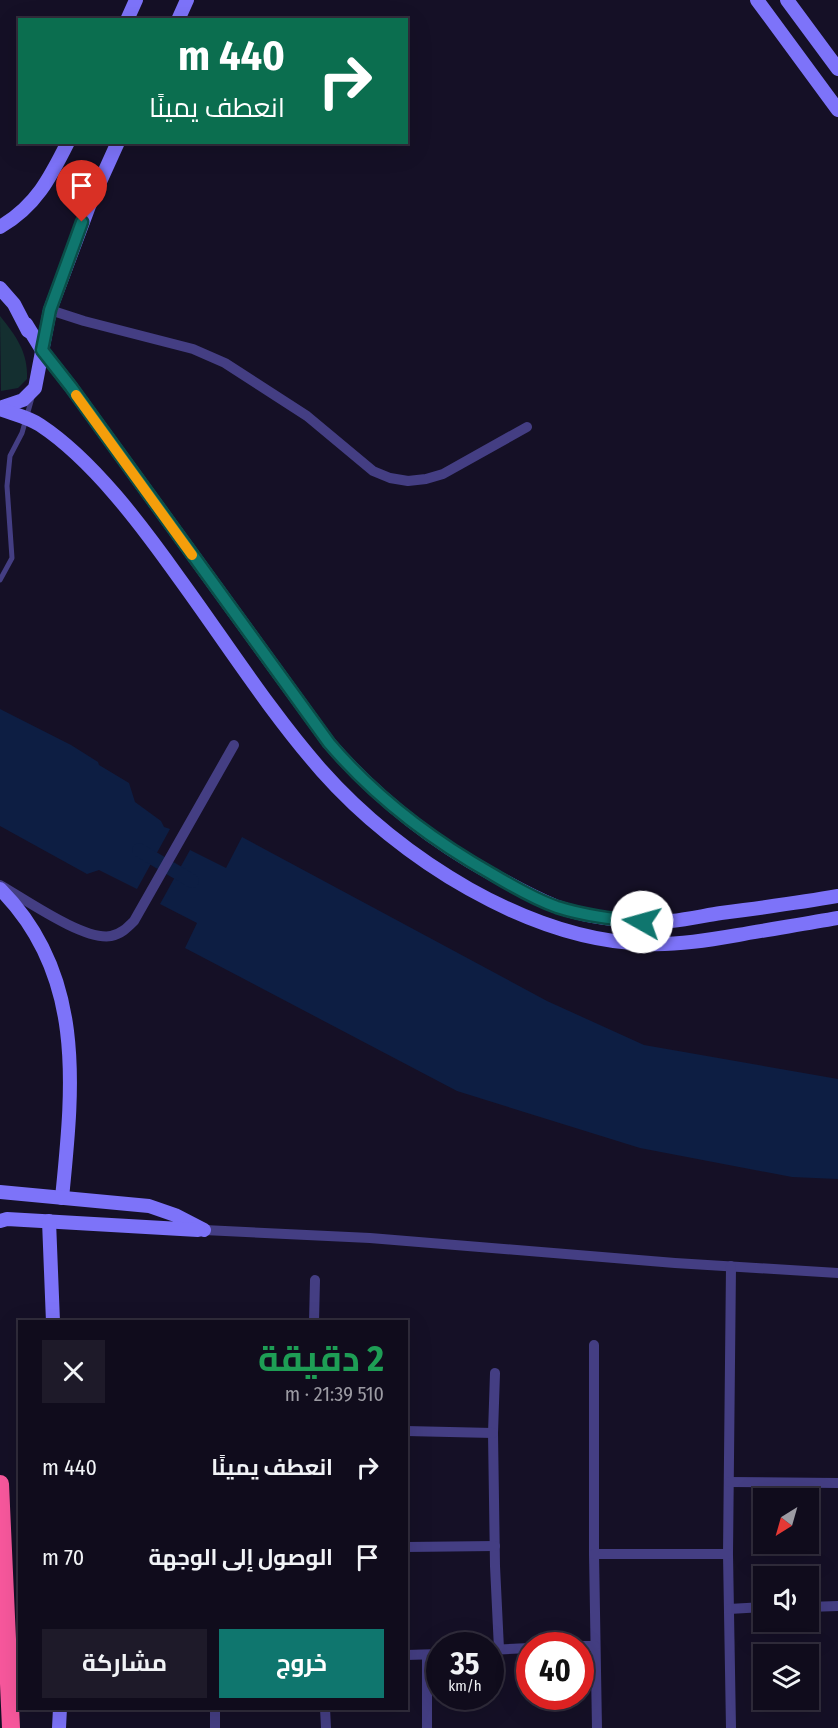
<!DOCTYPE html>
<html lang="ar">
<meta charset="utf-8">
<style>
body{margin:0;font-family:"Fira Sans Condensed",Cairo,sans-serif;background:#1e1a29;color:#f1f3f6;direction:rtl;height:100vh;display:flex;flex-direction:column;font-size:22px;white-space:nowrap}
*{box-sizing:border-box;margin:0}
p{font-size:20px;color:#9c9ba3}
.icon{flex:none;width:33px;height:33px;fill:none;stroke:currentColor;stroke-width:2;stroke-linecap:round;stroke-linejoin:round}
.map{position:relative;flex:1;overflow:hidden;direction:ltr}
.side{position:absolute;left:18px;top:1320px;width:390px;height:390px;display:flex;flex-direction:column;background:#100c1c;border-radius:0px;box-shadow:0 6px 24px #0002,0 0 0 2px #302c3b;direction:rtl}
.side>*{flex:none}
.hud{position:absolute;left:18px;top:18px;width:390px;height:126px;border-radius:0px;box-shadow:0 6px 24px #0002,0 0 0 2px #302c3b;direction:rtl;background:#0b6e4f;color:#fff;overflow:hidden}
.needle{width:39px;rotate:217deg}
.fabs{position:absolute;left:753px;top:1488px;display:grid;gap:12px}
.fabs a{display:grid;place-items:center;width:66px;height:66px;border-radius:0px;background:#100c1c;box-shadow:0 6px 24px #0002,0 0 0 2px #302c3b;font-size:30px}
.speed{position:absolute;left:426px;top:1632px;display:flex;gap:12px;font-size:30px;font-weight:700;text-align:center}
.speed>*{display:grid;place-content:center;width:78px;height:78px;border-radius:50%;background:#100c1c;box-shadow:0 6px 24px #0002,0 0 0 2px #302c3b;line-height:1}
.speed small{font-size:15px;font-weight:400}
.speed .limit{border:9px solid #d22;background:#fff;color:#111}
.pin{position:absolute;display:grid;place-items:center;width:51px;height:51px;color:#fff;margin:-62px -26px;border-radius:50% 50% 50% 0;rotate:-45deg;box-shadow:0 0 6px #0007}
.pin .icon{rotate:45deg}
.me{position:absolute;width:66px;margin:-33px;rotate:277deg;stroke-linejoin:round;filter:drop-shadow(0 0 4px #0008)}
.turn{display:flex;align-items:center;gap:21px;height:126px;padding:0 24px;font-size:27px}
.turn .icon{width:78px;height:78px;stroke-width:2.5}
.turn b{display:block;font-size:42px;line-height:51px}
.round{display:grid;place-items:center;flex:none;width:63px;height:63px;border-radius:0px;background:#1e1a29}
.headline{display:flex;align-items:center;justify-content:space-between;height:102px;padding:0 24px}
h1{font-size:36px;font-weight:700;line-height:45px;color:#1e9e55}
.primary-button{display:flex;gap:12px;margin-top:auto;padding:12px 24px}
.primary-button a{flex:1;height:69px;border-radius:0px;background:#0f766e;color:#fff;font-size:24px;font-weight:700;line-height:69px;text-align:center}
.primary-button a+a{background:#1e1a29;color:#f1f3f6}
ul{padding:0;list-style:none}
li{display:flex;align-items:center;gap:18px;height:90px;padding:0 24px}
li div{flex:1}
li b{display:block;font-size:22px}
li em{font-style:normal}
.map>svg:first-child{display:block}
.green{fill:#142f30}
.water{fill:#0d1e43}
.lines{fill:none;stroke-linecap:round;stroke-linejoin:round}
.canal{stroke:#0d1e43;stroke-width:14}
.lane{stroke:#443e83;stroke-width:5}
.street{stroke:#443e83;stroke-width:10}
.secondary{stroke:#7d73f9;stroke-width:14}
.highway{stroke:#f8589d;stroke-width:18}
.route-casing{stroke:#0a4d48;stroke-width:15}
.route{stroke:#0f766e;stroke-width:10}
.slow{stroke:#f59e0b;stroke-width:10}
</style>
<div class="map">
<svg width="838" height="1728" viewBox="0 0 838 1728">
<rect width="100%" height="100%" fill="#151026"/>
<path class="green" d="M0,316C16,336 28,352 27,379L18,388L1,391Z"/>
<g class="water">
<path d="M0,709L71,745L98,762L99,765L129,783L135,802L161,821L164,827L170,829L137,889L99,870L87,874L0,826Z"/>
<path d="M242,837L547,1001L644,1045L838,1079V1179L792,1177L640,1148L457,1091L185,948L197,923L160,904L190,850L226,868Z"/>
</g>
<g class="lines">
<path class="canal" d="M139,850L192,881"/>
<path class="lane" d="M0,580L12,558L7,486L10,456L22,433L33,394"/>
<g class="street">
<path d="M50,310L84,321L193,349L225,363L307,416L373,471L390,478L408,481L426,479L443,474L527,427"/>
<path d="M0,885C25,899 84,941 111,936C121,934 127,928 134,921L234,745"/>
<path d="M204,1230L370,1238L675,1263L838,1273"/>
<path d="M731,1266L728,1554L731,1728"/>
<path d="M314,1322L315,1280"/>
<path d="M594,1345V1554L597,1728"/>
<path d="M495,1373L493,1433L495,1566L499,1649"/>
<path d="M406,1431L493,1433"/>
<path d="M729,1482L838,1483"/>
<path d="M406,1547L495,1546"/>
<path d="M594,1554H728"/>
<path d="M808,1607L838,1606"/>
<path d="M729,1609L764,1607"/>
<path d="M580,1646H595"/>
<path d="M490,1650L530,1648"/>
<path d="M406,1655L440,1654"/>
<path d="M215,1708V1728"/>
<path d="M325,1708L326,1728"/>
<path d="M427,1728V1655"/>
</g>
<g class="secondary">
<path d="M757,0L838,110"/>
<path d="M787,0L838,69"/>
<path d="M127,20L136,0"/>
<path d="M178,20L187,0"/>
<path d="M0,227C36,206 50,178 68,142"/>
<path d="M0,288L14,304L28,331"/>
<path d="M26,324L42,350L71,387L329,743C375,796 429,839 490,873C511,885 533,897 555,906C582,916 612,920 640,922C666,924 695,917 721,913C760,908 799,903 838,896"/>
<path d="M0,408L23,400L35,388L50,310L89,206L118,142"/>
<path d="M0,409C13,414 28,417 40,425C93,460 142,526 179,578C225,641 270,712 322,771C399,858 529,941 648,944C678,945 709,940 738,935C771,929 805,924 838,918"/>
<path d="M0,889C86,975 73,1087 62,1198"/>
<path d="M0,1192L149,1206L175,1215L204,1230"/>
<path d="M0,1221L7,1219L198,1230"/>
<path d="M49,1221L53,1322"/>
<path d="M59,1728L60,1708"/>
</g>
<path class="highway" d="M0,1484L11,1728"/>
</g>
<g class="lines">
<g class="route-casing">
<path id="route" d="M82,222L50,310L42,350L71,387L329,743C375,797 430,839 492,874C512,886 534,899 557,907C585,916 614,919 642,922"/>
</g>
<use href="#route" class="route"/>
<path class="slow" d="M76,395L192,555"/>
</g>
</svg>
<div class="fabs">
<a><svg class="needle" viewBox="-14 -14 28 28"><path d="M0-13l5 13h-10z" fill="#e53935"/><path d="M0 13l5-13h-10z" fill="#9c9ba3"/></svg></a>
<a><svg class="icon" aria-label="sound" viewBox="0 0 24 24"><path d="M4 9h4l5-4v14l-5-4H4zM17 9q2 3 0 6"/></svg></a>
<a><svg class="icon" aria-label="layers" viewBox="0 0 24 24"><path d="M12 4l9 5-9 5-9-5zM3 14l9 5 9-5"/></svg></a>
</div>
<div class="speed"><div>35<small>km/h</small></div><div class="limit">40</div></div>
<div class="pin" style="left:82px;top:222px;background:#d93025"><svg class="icon" aria-label="arrive" viewBox="0 0 24 24"><path d="M6 21V4h12l-3 4 3 4H6"/></svg></div>
<svg class="me" style="left:642px;top:922px" viewBox="-20 -20 40 40"><circle r="19" fill="#fff"/><path d="M0-13L10 11 0 6-10 11z" fill="#0f766e"/></svg>
<div class="hud">
<div class="turn"><svg class="icon" aria-label="right" viewBox="0 0 24 24"><path d="M7 20v-9h11M14 6l5 5-5 5"/></svg><div><b>440 m</b>انعطف يمينًا</div></div>
</div>
<section class="side">
<div class="headline"><div><h1>2 دقيقة</h1><p>510 m · 21:39</p></div><a class="round"><svg class="icon" aria-label="close" viewBox="0 0 24 24"><path d="M6 6l12 12M18 6L6 18"/></svg></a></div>
<ul>
<li><svg class="icon" aria-label="right" viewBox="0 0 24 24"><path d="M7 20v-9h11M14 6l5 5-5 5"/></svg><div><b>انعطف يمينًا</b></div><em>440 m</em></li>
<li><svg class="icon" aria-label="arrive" viewBox="0 0 24 24"><path d="M6 21V4h12l-3 4 3 4H6"/></svg><div><b>الوصول إلى الوجهة</b></div><em>70 m</em></li>
</ul>
<div class="primary-button"><a>خروج</a><a>مشاركة</a></div>
</section>
</div>
